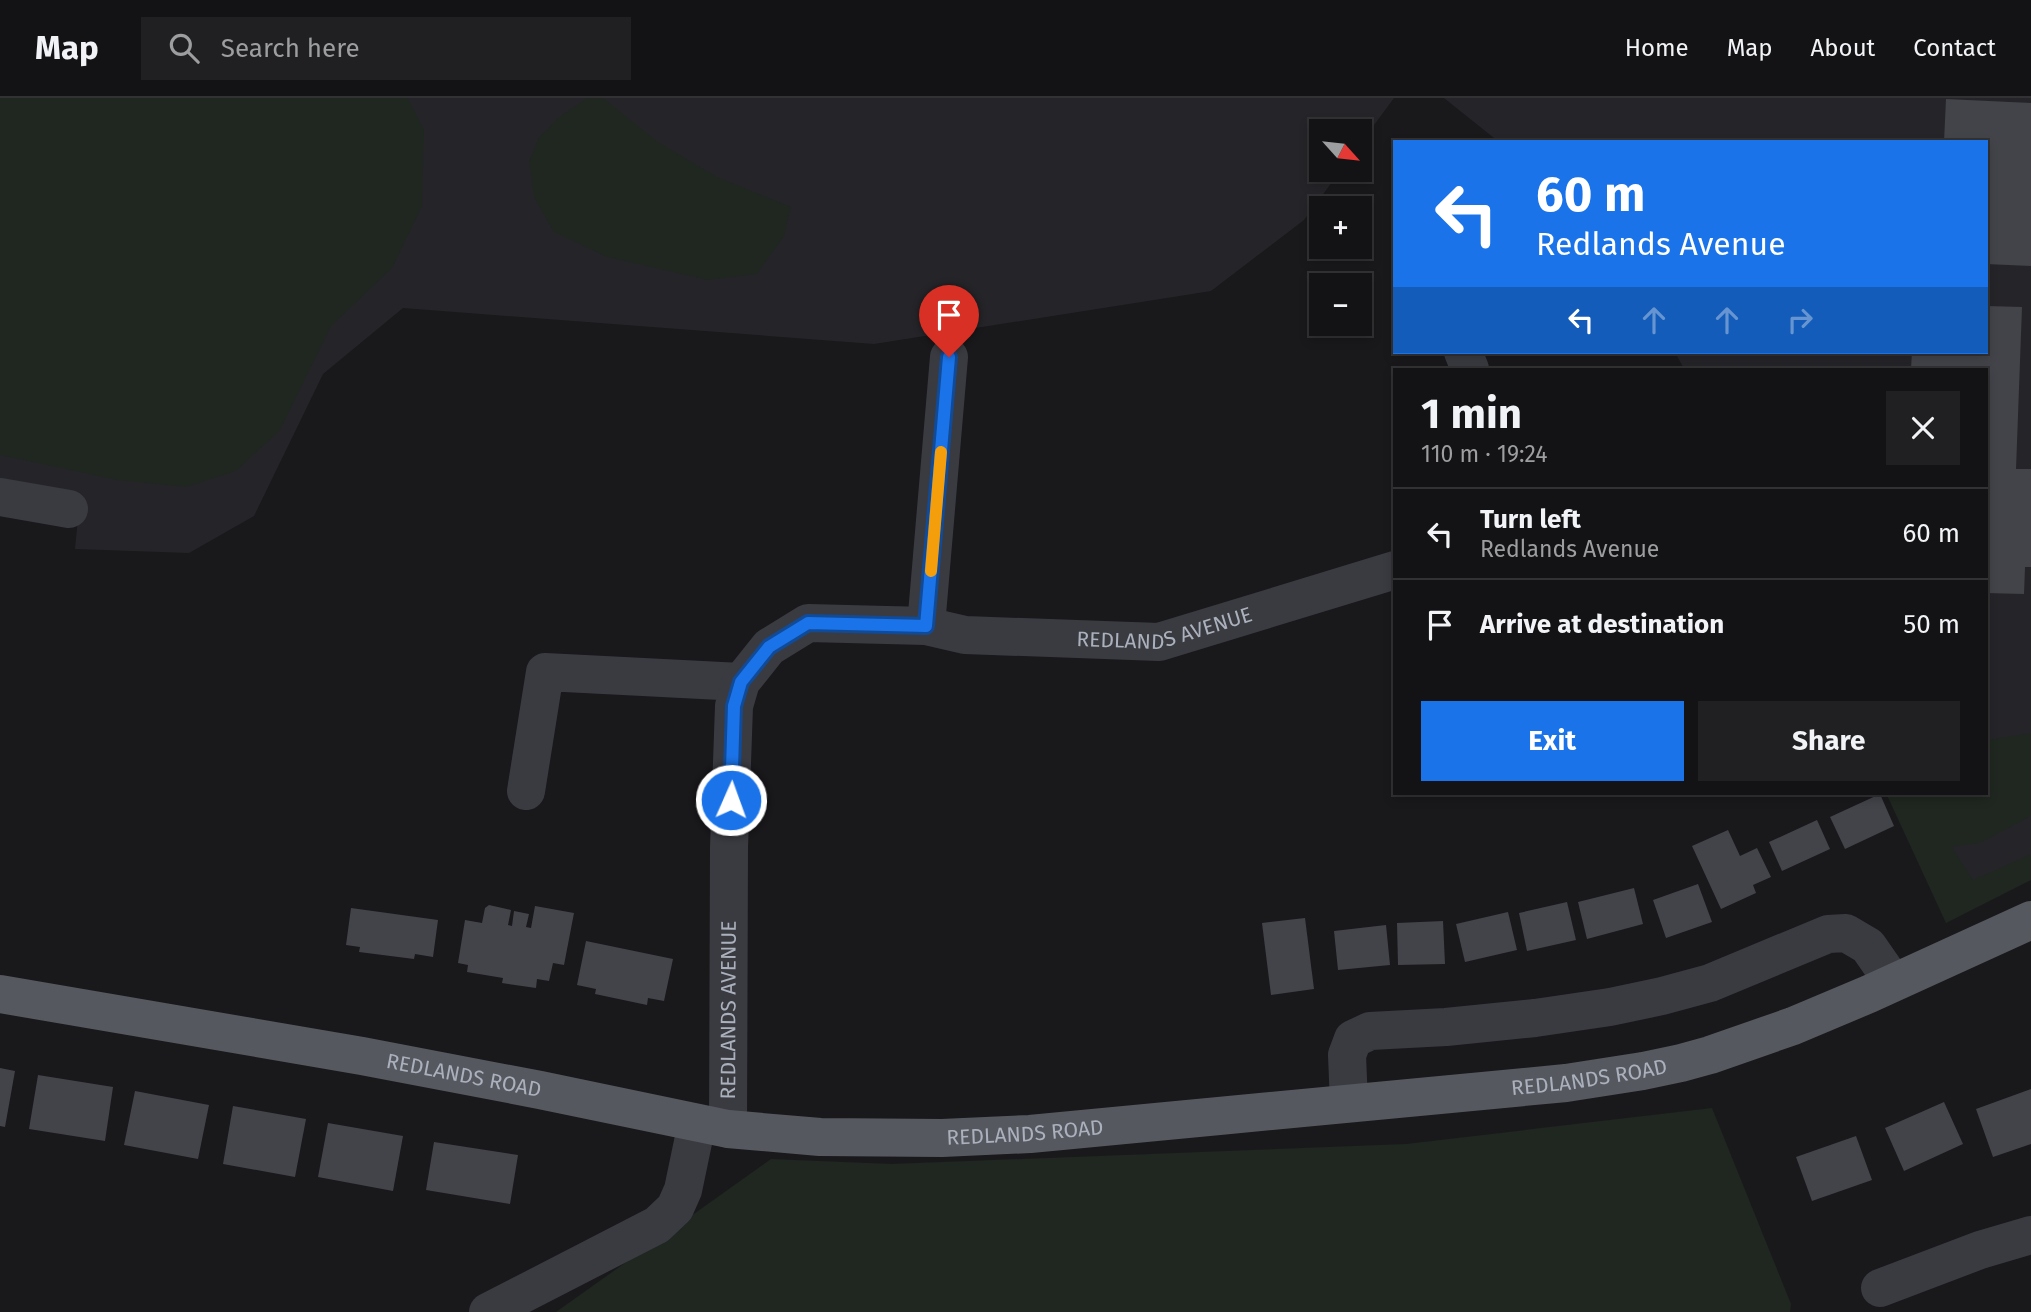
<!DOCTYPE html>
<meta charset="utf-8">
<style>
body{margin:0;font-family:"Fira Sans",sans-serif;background:#202022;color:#f1f3f6;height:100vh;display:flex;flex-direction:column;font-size:26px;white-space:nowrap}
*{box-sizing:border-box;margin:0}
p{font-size:23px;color:#9d9ea0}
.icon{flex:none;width:38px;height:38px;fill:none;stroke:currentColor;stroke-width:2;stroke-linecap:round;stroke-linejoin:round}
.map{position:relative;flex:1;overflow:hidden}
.drawer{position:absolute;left:1393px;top:270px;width:595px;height:427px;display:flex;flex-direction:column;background:#131315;border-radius:0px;box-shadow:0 4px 10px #0003,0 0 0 2px #323234}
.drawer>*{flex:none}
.hud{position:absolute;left:1393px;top:42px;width:595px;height:214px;border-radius:0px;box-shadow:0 4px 10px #0003,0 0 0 2px #323234;background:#1a73e8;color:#fff;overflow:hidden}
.needle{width:46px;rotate:117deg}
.controls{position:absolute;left:1309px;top:21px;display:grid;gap:14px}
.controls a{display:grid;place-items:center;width:63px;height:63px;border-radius:0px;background:#131315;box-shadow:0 4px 10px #0003,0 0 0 2px #323234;font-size:35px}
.pin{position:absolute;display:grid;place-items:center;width:60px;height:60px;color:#fff;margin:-72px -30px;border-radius:50% 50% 50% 0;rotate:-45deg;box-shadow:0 0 7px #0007}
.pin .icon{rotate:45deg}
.me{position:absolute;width:77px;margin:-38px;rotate:2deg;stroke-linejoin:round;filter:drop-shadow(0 0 5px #0008)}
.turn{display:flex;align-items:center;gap:24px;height:147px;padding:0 28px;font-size:32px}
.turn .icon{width:91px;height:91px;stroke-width:2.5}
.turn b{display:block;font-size:49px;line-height:60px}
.lanes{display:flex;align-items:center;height:66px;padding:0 28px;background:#0003;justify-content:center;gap:35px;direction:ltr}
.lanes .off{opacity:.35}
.round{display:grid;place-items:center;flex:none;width:74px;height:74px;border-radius:0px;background:#202022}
.summary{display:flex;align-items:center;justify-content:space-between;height:119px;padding:0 28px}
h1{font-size:42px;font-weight:700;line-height:52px}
.action{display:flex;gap:14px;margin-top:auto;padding:14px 28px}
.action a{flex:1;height:80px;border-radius:0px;background:#1a73e8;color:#fff;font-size:28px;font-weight:700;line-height:80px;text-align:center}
.action a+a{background:#202022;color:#f1f3f6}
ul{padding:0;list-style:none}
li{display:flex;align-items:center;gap:21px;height:91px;padding:0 28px;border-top:2px solid #323234}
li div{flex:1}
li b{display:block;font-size:26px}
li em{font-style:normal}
header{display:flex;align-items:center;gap:42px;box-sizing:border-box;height:98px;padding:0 35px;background:#131315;border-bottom:2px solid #323234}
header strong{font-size:33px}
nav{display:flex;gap:38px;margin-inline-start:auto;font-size:24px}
.search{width:490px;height:63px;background:#202022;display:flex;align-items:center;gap:18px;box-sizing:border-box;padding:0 24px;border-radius:0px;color:#9d9ea0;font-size:26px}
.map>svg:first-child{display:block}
.built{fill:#252529}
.green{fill:#1f2720}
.building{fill:#434449}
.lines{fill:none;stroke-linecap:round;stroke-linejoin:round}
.minor{stroke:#3a3b41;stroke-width:38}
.major{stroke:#565860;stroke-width:38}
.route-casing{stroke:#114b97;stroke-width:18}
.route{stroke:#1a73e8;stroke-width:12}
.slow{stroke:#f59e0b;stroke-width:12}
.labels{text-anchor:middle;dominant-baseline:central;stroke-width:5;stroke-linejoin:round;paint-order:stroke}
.street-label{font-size:21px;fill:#abb1bc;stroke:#141417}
</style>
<header>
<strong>Map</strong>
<div class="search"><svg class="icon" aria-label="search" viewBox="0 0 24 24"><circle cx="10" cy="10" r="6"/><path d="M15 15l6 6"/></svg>Search here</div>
<nav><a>Home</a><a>Map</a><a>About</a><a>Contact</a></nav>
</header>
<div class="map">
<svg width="2031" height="1214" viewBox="0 0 2031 1214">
<rect width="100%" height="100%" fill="#19191c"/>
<g class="built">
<path d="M0,0H1394L1360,46V33H1321V72H1341L1304,122L1211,193L874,246L403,210L323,276L254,418L189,455L75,451L80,401L0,384Z"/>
<path d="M1444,0H2031V762L1949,804L1895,695H1986V271H1684L1675,254H1986V44H1499Z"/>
</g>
<g class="green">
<path d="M0,0H408L424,32L422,108L392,170L331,228L280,332L236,373L186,389L117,382L0,357Z"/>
<path d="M587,0H603L658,44L717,79L791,109L784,138L757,176L708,182L607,159L554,134L534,99L529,64L539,39L562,17Z"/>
<path d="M2031,635V718L1980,745L1952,749L1973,782L2031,756V782L1946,825L1886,695H1986V642Z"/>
<path d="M1712,1010L1791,1206L1790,1214H556L771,1061L891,1066L1406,1046Z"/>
</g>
<g class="building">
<path d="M1946,1L2031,5V168L1986,166V44H1944Z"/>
<path d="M1986,208L2022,209L2016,371H2031V469H2025L2024,496L1986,495V271H1911L1912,254H1986Z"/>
<path d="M1880,696L1894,728L1845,751L1830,719Z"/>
<path d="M1817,722L1830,751L1782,773L1769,744Z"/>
<path d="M1728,732L1740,758L1757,750L1771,779L1753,787L1756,795L1721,811L1692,748Z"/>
<path d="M1698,786L1712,824L1666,840L1653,802Z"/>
<path d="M1634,790L1643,826L1587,841L1578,804Z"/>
<path d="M1567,804L1576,842L1527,853L1519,815Z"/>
<path d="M489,807L511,812L508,827L512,828L514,813L529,816L526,829L531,830L535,808L574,815L564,867L553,865L549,883L537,881L536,890L502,885L503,880L467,874L468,867L458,865L465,822L482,825L485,810Z"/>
<path d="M351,810L438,822L433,859L415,856L414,861L359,854L360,849L346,847Z"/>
<path d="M1508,814L1517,852L1465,864L1456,826Z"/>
<path d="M1305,820L1314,891L1271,897L1262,825Z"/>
<path d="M1443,823L1445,866L1398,867L1397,825Z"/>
<path d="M1386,827L1390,867L1338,872L1334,833Z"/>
<path d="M586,843L673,861L664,903L648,900L647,907L595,896L596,891L577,887Z"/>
<path d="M0,970L15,973L5,1029L0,1028Z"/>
<path d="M38,977L113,989L105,1043L29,1031Z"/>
<path d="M2031,991V1046L1993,1059L1976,1011Z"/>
<path d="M135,993L209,1007L198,1061L124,1047Z"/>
<path d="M1944,1004L1963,1046L1904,1073L1885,1030Z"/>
<path d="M233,1008L306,1021L295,1079L223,1066Z"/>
<path d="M328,1025L403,1038L393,1093L318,1079Z"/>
<path d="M1856,1038L1872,1082L1812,1103L1796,1059Z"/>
<path d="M434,1044L518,1057L510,1106L426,1092Z"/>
</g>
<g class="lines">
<g class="minor">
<path d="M1463,254L1470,271"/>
<path d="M0,399L69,411"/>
<path d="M926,528L949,259"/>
<path d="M526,693L545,574L741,584"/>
<path d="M1349,1005L1347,957L1353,941L1370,933L1446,929L1535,920L1610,909L1662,898L1710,885L1828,836L1846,835L1868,848L1893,884"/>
<path id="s1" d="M728,1031L729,750L734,608L741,584L769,549L808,525L926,528L965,537L1159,544L1395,472"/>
<path d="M1880,1190L1980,1152L2031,1137"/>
<path d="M488,1214L657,1127L675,1110L683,1092L697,1025"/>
</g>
<path class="major" id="s2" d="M0,896L362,958L540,992L728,1031L820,1039L942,1040L1030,1036L1219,1018L1566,985L1643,973L1681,965L1710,957L1793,928L1869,896L2031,822"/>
</g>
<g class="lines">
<g class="route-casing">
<path id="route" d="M731,702L734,608L741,584L769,549L808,525L926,528L949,259"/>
</g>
<use href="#route" class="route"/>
<path class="slow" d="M931,473L941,354"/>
</g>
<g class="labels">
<g class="street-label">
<text stroke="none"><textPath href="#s1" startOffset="898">REDLANDS AVENUE</textPath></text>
<text stroke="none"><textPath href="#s1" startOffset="119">REDLANDS AVENUE</textPath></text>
<text stroke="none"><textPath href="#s2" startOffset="471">REDLANDS ROAD</textPath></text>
<text stroke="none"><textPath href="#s2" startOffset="1605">REDLANDS ROAD</textPath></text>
<text stroke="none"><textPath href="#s2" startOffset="1038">REDLANDS ROAD</textPath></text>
</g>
</g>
</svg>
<div class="controls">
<a><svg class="needle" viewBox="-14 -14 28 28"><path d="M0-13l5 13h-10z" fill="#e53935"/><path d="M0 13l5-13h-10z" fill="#9d9ea0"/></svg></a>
<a>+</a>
<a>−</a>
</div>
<div class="pin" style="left:949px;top:259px;background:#d93025"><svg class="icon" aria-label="arrive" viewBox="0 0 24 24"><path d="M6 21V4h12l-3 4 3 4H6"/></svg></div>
<svg class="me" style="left:731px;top:702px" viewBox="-20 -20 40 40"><circle r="17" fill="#1a73e8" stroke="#fff" stroke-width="3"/><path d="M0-11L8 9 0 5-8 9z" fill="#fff"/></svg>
<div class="hud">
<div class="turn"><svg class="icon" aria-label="left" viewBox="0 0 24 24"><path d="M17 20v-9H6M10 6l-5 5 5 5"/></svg><div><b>60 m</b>Redlands Avenue</div></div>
<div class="lanes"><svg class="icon" aria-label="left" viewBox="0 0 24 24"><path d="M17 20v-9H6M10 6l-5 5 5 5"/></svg><svg class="icon off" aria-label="ahead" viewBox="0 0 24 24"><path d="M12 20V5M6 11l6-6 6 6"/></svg><svg class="icon off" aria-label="ahead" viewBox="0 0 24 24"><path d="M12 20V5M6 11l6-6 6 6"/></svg><svg class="icon off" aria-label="right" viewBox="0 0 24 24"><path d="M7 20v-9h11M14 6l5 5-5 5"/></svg></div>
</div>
<section class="drawer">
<div class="summary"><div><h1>1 min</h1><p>110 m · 19:24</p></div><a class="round"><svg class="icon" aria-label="close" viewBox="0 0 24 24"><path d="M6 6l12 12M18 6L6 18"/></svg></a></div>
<ul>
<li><svg class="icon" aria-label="left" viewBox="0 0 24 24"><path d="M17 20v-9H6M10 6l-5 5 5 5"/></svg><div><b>Turn left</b><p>Redlands Avenue</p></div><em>60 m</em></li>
<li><svg class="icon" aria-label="arrive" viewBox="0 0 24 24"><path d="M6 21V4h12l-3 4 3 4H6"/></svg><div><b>Arrive at destination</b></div><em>50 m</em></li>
</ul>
<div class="action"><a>Exit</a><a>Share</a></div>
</section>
</div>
